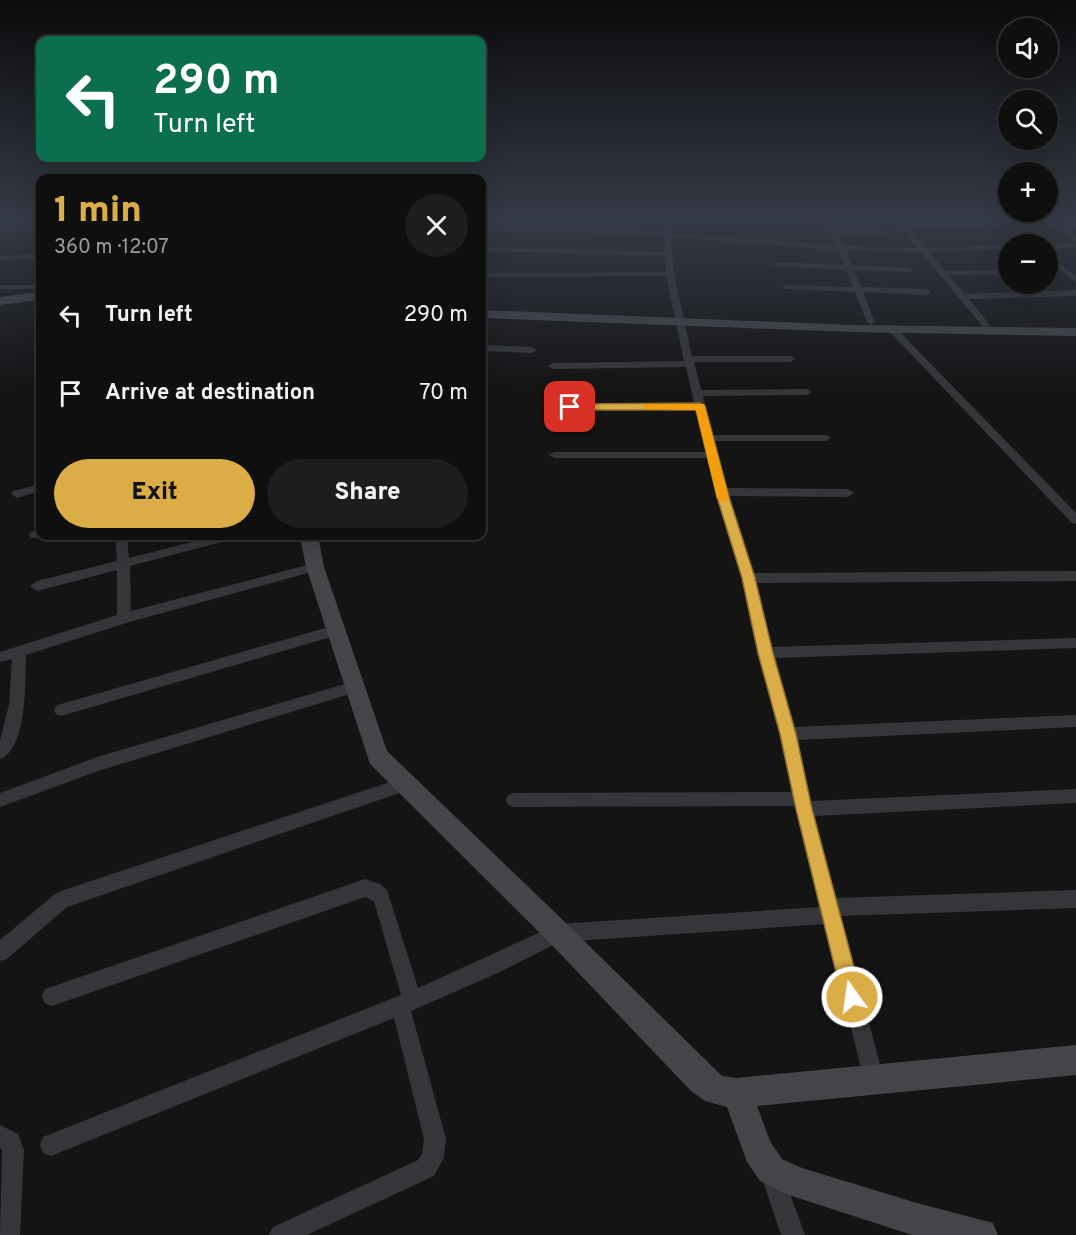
<!DOCTYPE html>
<meta charset="utf-8">
<style>
body{margin:0;font-family:Overpass,sans-serif;background:#1d1d1e;color:#f1f3f6;height:100vh;display:flex;flex-direction:column;font-size:22px;white-space:nowrap}
*{box-sizing:border-box;margin:0}
p{font-size:20px;color:#9b9c9f}
.icon{flex:none;width:33px;height:33px;fill:none;stroke:currentColor;stroke-width:2;stroke-linecap:round;stroke-linejoin:round}
.map{position:relative;flex:1;overflow:hidden}
.details{position:absolute;left:36px;top:174px;width:450px;height:366px;display:flex;flex-direction:column;background:#0f0f10;border-radius:12px;box-shadow:0 6px 24px #0002,0 0 0 2px #2f2f30}
.details>*{flex:none}
.guide{position:absolute;left:36px;top:36px;width:450px;height:126px;border-radius:12px;box-shadow:0 6px 24px #0002,0 0 0 2px #2f2f30;background:#0b6e4f;color:#fff;overflow:hidden}
.fabs{position:absolute;left:998px;top:18px;display:grid;gap:12px}
.fabs a{display:grid;place-items:center;width:60px;height:60px;border-radius:50%;background:#0f0f10;box-shadow:0 6px 24px #0002,0 0 0 2px #2f2f30;font-size:30px}
.pin{position:absolute;display:grid;place-items:center;width:51px;height:51px;color:#fff;margin:-26px;border-radius:12px;box-shadow:0 3px 9px #0006}
.me{position:absolute;width:66px;margin:-33px;rotate:346deg;stroke-linejoin:round;filter:drop-shadow(0 0 4px #0008)}
.turn{display:flex;align-items:center;gap:21px;height:126px;padding:0 18px;font-size:27px}
.turn .icon{width:78px;height:78px;stroke-width:2.5}
.turn b{display:block;font-size:42px;line-height:51px}
.round{display:grid;place-items:center;flex:none;width:63px;height:63px;border-radius:32px;background:#1d1d1e}
.headline{display:flex;align-items:center;justify-content:space-between;height:102px;padding:0 18px}
h1{font-size:36px;font-weight:800;line-height:45px;color:#dbad46}
.action{display:flex;gap:12px;margin-top:auto;padding:12px 18px}
.action a{flex:1;height:69px;border-radius:36px;background:#dbad46;color:#111;font-size:24px;font-weight:800;line-height:69px;text-align:center}
.action a+a{background:#1d1d1e;color:#f1f3f6}
ul{padding:0;list-style:none}
li{display:flex;align-items:center;gap:18px;height:78px;padding:0 18px}
li div{flex:1}
li b{display:block;font-size:22px}
li em{font-style:normal}
.map>svg:first-child{display:block}
.lines{fill:none;stroke-linecap:round;stroke-linejoin:round}
.street{fill:#35363a;fill-rule:evenodd}
.secondary{fill:#434549;fill-rule:evenodd}
.route{fill:#dbad46;stroke:#8e702e;stroke-width:1.5}
.slow{fill:#f59e0b}
</style>
<div class="map">
<svg width="1076" height="1235" viewBox="0 0 1076 1235">
<rect width="100%" height="100%" fill="#141415"/>
<g class="lines">
<g class="street">
<path d="M662,217H670L671,233L836,245L828,224L787,222L783,220L787,218L826,220V217H833L838,230L884,231L888,233L884,235L840,234L844,246L917,248L893,217H900L906,224L1012,222L1016,224L1015,226L909,228L926,248L1008,245V249L929,252L945,271L1008,270V274L949,275L965,294L1076,290V296L969,299L990,325L986,328L983,327L921,252L846,250L852,265L909,268L913,270L909,272L854,270L861,287L927,289L931,292L927,295L863,292L875,322L871,325L867,322L855,292L786,289L782,287L786,285L853,287L846,270L777,266L773,264L777,262L844,265L838,250L671,237L674,274L692,356H790L795,359L790,362H694L701,390L807,389L812,392L807,395L703,396L713,435H826L831,438L826,441H714L727,488L848,489L854,493L848,497L728,496L753,573L1076,571V581L756,583L771,647L1076,638V648L774,658L794,727L1076,715V727L797,740L811,801L1076,789V803L814,816L836,898L1076,890V908L841,916L884,1080L881,1087L874,1090L867,1087L864,1080L825,924L559,942L500,972L411,1011L446,1139L444,1157L434,1176L307,1235H269L273,1227L418,1160L422,1154L424,1139L394,1018L51,1156L43,1153L40,1145L43,1137L401,995L374,901L365,897L52,1006L45,1003L42,996L45,989L365,879L380,884L387,890L418,988L558,924L820,907L795,806L514,807L508,805L506,800L508,795L514,793L792,792L780,734L758,653L742,578L708,458H554L549,455L554,452H706L696,409L548,410L543,407L548,404L694,403L686,367L553,369L548,366L553,363L684,361L666,276L482,277V273L666,272L665,256L482,251V247L665,252L664,237L532,230L482,231V227L532,226L663,232Z"/>
<path d="M1056,222L1076,223V227L1065,228L1076,236V242L1056,228L1027,229L1023,227Z"/>
<path d="M33,227H36V231L0,232V228Z"/>
<path d="M1076,243V247L1047,248V244H1044Z"/>
<path d="M1047,252L1076,277V283L1047,258Z"/>
<path d="M40,254V258L0,260V256Z"/>
<rect x="0" y="285" width="40" height="4"/>
<path d="M893,327L896,328L1076,513V524L1072,523L890,332V328Z"/>
<path d="M482,345L532,347L537,350L532,353L482,351Z"/>
<path d="M40,484V491L17,498L11,494L13,491Z"/>
<path d="M40,530V536L44,537L31,538L29,535L31,532Z"/>
<path d="M115,536H127L129,558L215,536H235L233,539L130,566L131,611L315,563L321,567L315,571L126,623L26,655C25,680 28,749 0,759V740L9,705L12,659L0,662V652L117,615V570L37,591L30,586L37,581L117,561Z"/>
<path d="M336,625L341,626L343,630L341,634L61,716L56,714L54,710L56,706L61,704Z"/>
<path d="M355,681L360,683L362,687L360,691L98,771L0,807V793L97,757Z"/>
<path d="M408,776L414,778L416,783L414,788L67,907L7,959L0,961V940L55,894L61,891Z"/>
<path d="M0,1125L18,1134L24,1150L20,1235H0L2,1150L0,1148Z"/>
<path d="M772,1164L780,1167L805,1235H781L761,1175L764,1167Z"/>
</g>
<g class="secondary">
<path d="M40,292V300L0,305V297Z"/>
<path d="M482,310L853,325L1076,328V336L853,332L482,318Z"/>
<path d="M300,536H318L324,567L387,751L567,924L722,1076L737,1078L1076,1045V1075L757,1106L770,1141L782,1159L802,1168L917,1203L993,1223L998,1235H912L786,1194L760,1181L747,1162L727,1107L705,1101L691,1091L549,942L370,764L306,567Z"/>
</g>
</g>
<linearGradient id="sky" x2="0" y2="1"><stop stop-color="#0b0b0c"/><stop offset="0.56" stop-color="#343a46"/><stop offset="1" stop-color="#343a46" stop-opacity="0"/></linearGradient>
<rect width="1076" height="390" fill="url(#sky)"/>
<path class="route" d="M700,403L705,406L729,497L755,578L773,653L796,734L812,809L862,997L859,1004L852,1007L845,1004L842,997L796,809L780,734L758,653L742,578L717,497L696,410H570L565,407L570,404Z"/>
<path class="slow" d="M647,404H704L729,498L728,501L723,502L717,498L696,410L643,409V405Z"/>
</svg>
<div class="fabs">
<a><svg class="icon" aria-label="sound" viewBox="0 0 24 24"><path d="M4 9h4l5-4v14l-5-4H4zM17 9q2 3 0 6"/></svg></a>
<a><svg class="icon" aria-label="search" viewBox="0 0 24 24"><circle cx="10" cy="10" r="6"/><path d="M15 15l6 6"/></svg></a>
<a>+</a>
<a>−</a>
</div>
<div class="pin" style="left:570px;top:407px;background:#d93025"><svg class="icon" aria-label="arrive" viewBox="0 0 24 24"><path d="M6 21V4h12l-3 4 3 4H6"/></svg></div>
<svg class="me" style="left:852px;top:997px" viewBox="-20 -20 40 40"><circle r="17" fill="#dbad46" stroke="#fff" stroke-width="3"/><path d="M0-11L8 9 0 5-8 9z" fill="#fff"/></svg>
<div class="guide">
<div class="turn"><svg class="icon" aria-label="left" viewBox="0 0 24 24"><path d="M17 20v-9H6M10 6l-5 5 5 5"/></svg><div><b>290 m</b>Turn left</div></div>
</div>
<section class="details">
<div class="headline"><div><h1>1 min</h1><p>360 m · 12:07</p></div><a class="round"><svg class="icon" aria-label="close" viewBox="0 0 24 24"><path d="M6 6l12 12M18 6L6 18"/></svg></a></div>
<ul>
<li><svg class="icon" aria-label="left" viewBox="0 0 24 24"><path d="M17 20v-9H6M10 6l-5 5 5 5"/></svg><div><b>Turn left</b></div><em>290 m</em></li>
<li><svg class="icon" aria-label="arrive" viewBox="0 0 24 24"><path d="M6 21V4h12l-3 4 3 4H6"/></svg><div><b>Arrive at destination</b></div><em>70 m</em></li>
</ul>
<div class="action"><a>Exit</a><a>Share</a></div>
</section>
</div>
